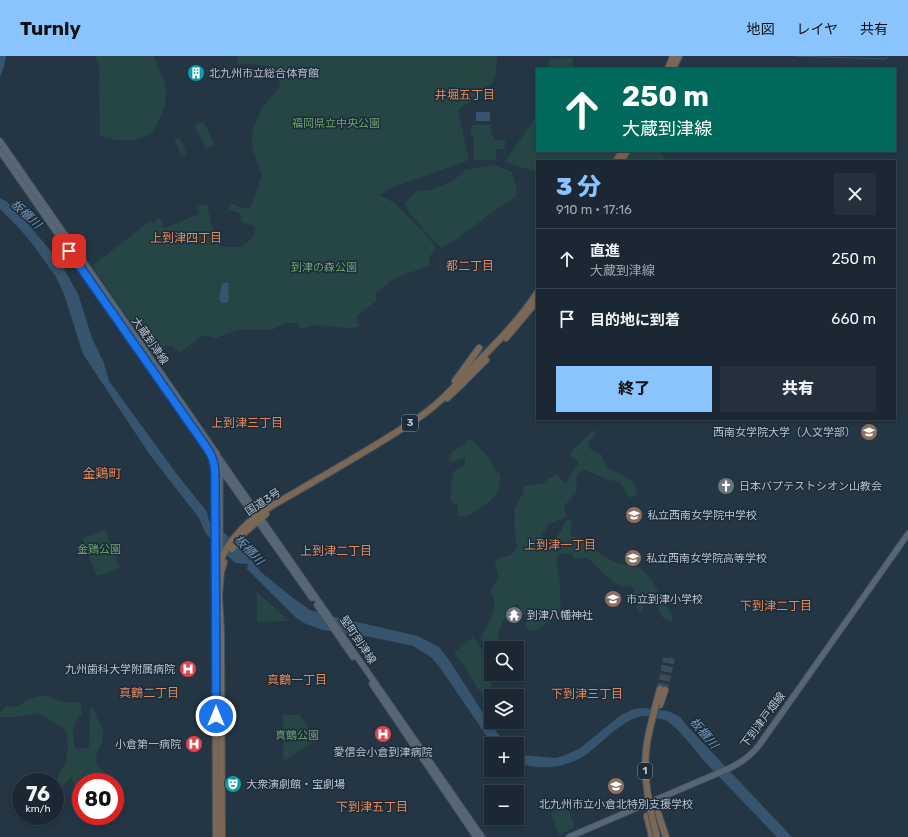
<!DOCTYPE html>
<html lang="ja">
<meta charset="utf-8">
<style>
body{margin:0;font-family:Rubik,"Noto Sans JP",sans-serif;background:#24303b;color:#f1f3f6;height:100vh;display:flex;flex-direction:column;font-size:15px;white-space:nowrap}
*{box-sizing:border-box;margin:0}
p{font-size:13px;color:#a0a6ac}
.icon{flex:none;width:22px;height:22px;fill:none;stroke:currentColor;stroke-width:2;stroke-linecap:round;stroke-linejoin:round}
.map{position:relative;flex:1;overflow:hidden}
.drawer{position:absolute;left:536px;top:104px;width:360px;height:260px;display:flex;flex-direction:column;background:#1b2833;border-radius:0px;box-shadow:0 2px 6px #0003,0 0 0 1px #39444e}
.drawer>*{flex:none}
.hud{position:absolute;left:536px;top:12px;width:360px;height:84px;border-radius:0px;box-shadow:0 2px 6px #0003,0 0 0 1px #39444e;background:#00695c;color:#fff;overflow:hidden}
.controls{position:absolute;left:484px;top:585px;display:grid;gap:8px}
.controls a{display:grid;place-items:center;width:40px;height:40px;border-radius:0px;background:#1b2833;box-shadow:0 2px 6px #0003,0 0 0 1px #39444e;font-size:20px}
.speed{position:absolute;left:12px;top:717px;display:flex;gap:8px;font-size:20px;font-weight:700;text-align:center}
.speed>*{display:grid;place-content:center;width:52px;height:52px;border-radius:50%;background:#1b2833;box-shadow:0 2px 6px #0003,0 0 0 1px #39444e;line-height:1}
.speed small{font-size:10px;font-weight:400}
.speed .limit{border:6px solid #d22;background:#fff;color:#111}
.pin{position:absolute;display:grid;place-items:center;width:34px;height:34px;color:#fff;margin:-17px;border-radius:8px;box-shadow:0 2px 6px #0006}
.me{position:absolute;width:44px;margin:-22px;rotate:0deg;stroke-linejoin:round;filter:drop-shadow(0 0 3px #0008)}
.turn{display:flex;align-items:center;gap:14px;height:84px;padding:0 20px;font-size:18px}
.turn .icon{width:52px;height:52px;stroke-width:2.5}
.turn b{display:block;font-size:28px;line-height:34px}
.round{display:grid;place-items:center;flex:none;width:42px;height:42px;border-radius:0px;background:#24303b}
.headline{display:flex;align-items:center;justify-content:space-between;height:68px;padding:0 20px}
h1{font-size:24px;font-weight:800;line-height:30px;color:#89c4ff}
.primary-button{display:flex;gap:8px;margin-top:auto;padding:8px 20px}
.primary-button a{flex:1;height:46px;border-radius:0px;background:#89c4ff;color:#111;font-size:16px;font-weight:800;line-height:46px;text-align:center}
.primary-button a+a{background:#24303b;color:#f1f3f6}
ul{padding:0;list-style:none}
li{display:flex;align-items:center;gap:12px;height:60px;padding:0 20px;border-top:1px solid #39444e}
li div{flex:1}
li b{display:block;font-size:15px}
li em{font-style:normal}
header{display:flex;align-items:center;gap:24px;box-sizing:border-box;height:56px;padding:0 20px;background:#89c4ff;color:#111}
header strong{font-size:19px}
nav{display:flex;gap:22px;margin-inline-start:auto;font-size:14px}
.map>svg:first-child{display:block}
.green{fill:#264545}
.water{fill:#36546d}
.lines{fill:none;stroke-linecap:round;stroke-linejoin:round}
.stream{stroke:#36546d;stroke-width:1}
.highway-tunnel{stroke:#3a4b59;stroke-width:6;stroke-dasharray:6 3;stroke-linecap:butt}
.major-casing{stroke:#455360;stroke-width:7}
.highway-casing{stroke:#43525e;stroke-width:8}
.major{stroke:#576674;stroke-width:5.5}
.highway{stroke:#7b6755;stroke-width:6}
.highway-bridge-casing{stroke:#43525e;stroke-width:8;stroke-linecap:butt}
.highway-bridge{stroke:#7b6755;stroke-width:6}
.route-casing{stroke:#114b97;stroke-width:10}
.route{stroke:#1a73e8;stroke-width:7}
.labels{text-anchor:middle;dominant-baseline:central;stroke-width:3;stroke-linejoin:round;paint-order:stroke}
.shield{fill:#1d2c39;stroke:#8895a1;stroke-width:1}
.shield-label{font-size:10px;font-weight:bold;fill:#b6c2cd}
.poi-label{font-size:11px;fill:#b6c2cd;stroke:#1d2c39;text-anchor:start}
.park-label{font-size:11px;fill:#6ba171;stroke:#1d2c39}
.street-label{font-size:11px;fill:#b6c2cd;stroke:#1d2c39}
.neighbourhood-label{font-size:12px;fill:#e0885e;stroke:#1d2c39}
.water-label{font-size:12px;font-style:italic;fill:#7396b4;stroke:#1d2c39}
.quarter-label{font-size:13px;fill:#e0885e;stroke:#1d2c39}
</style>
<header>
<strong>Turnly</strong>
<nav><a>地図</a><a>レイヤ</a><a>共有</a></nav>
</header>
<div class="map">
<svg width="908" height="781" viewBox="0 0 908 781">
<rect width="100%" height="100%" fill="#243644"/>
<g class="green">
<path d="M95,0H154L162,22H164C167,36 167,44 162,58C159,64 156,72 151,77C137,88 116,85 100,80L99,28L100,13Z"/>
<path d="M238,0H497V1L496,17L494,22L493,27L489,29L479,40L458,54L469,104L388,133L380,139L394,147L424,176L436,192L430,200L429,210L405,218L392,224L376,237V245L357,260L359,271L345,272L317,269L301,273L297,267H285L272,274H237L216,282L204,279L179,297L173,290H164L159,293L160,296L154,300L92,210L149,166L155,168L154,165L160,162L163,169L161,171L165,172L199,158L197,150L207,148L211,167L221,191H241L247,187L255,179V171L242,166L240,157L228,154L231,147L244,153L251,151L262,119L253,94L252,82L253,73L261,54L280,30L276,17L263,9L237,8Z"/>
<path d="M572,1L574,13H549V4Z"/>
<path d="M537,59V95H617L611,105H537V116L505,106Z"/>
<path d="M203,65L215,89L206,93L194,69Z"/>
<path d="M471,69H491V80H494V84H505V93H496V104H474V80H471Z"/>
<path d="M179,81L187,98L182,100L174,84Z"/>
<path d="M631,95H659L667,105H626Z"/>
<path d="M494,109L512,116L517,135L515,141L493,156L454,185L442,192L434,185L409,157L405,147L416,135L429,134L452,126L465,114Z"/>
<path d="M594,375V381L588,386L591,394L602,399L604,406L608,412L621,418L633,426L638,438L630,442L620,426L609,424L584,414L577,418L576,437L564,450L566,461L554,466L550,467L541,480L552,487L561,475L565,465H572L570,480L585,483L600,498L619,508L629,509L634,506C642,513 650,521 655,530C657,533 658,536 660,538C665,548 673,556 673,567L662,561L654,545H648L643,547L642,557L637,553L635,538L632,530C629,530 625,531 622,530C612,528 596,510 588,502L575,503L571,497L558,499L557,510L560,527L561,562C558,562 556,562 554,562C544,566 542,575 529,575L526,571L527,562L517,548L510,553L503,565L498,578L501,592H491V598L480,582C486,572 498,554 493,541C493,539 491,537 490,536C496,526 502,520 494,509L497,503L511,499L517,492L514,470L515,452L518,446L523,438V431L543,427L553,420L557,418L565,428L578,408L577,405L571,401L570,397L589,378Z"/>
<path d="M469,383L476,388L492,406L495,415L500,418C501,424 499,432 497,437C494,443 473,459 466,460C463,461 460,460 457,459L458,450L451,445C450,435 451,425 454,415L465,409V402L450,406L449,404L452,396L465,388Z"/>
<path d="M105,474L120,512L97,520L82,482Z"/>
<path d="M257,536L288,564L289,565L257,566Z"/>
<path d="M473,581L491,605V618H498L484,641L482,639L464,610L454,597Z"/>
<path d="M44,639L62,646H80L82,658C70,668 73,680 75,693L89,692L90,651L94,652L96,660L103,673V679L102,687L98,693L95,707L114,725V726H90L89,722L86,720L75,730L71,721L62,731H56L59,717L65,708L68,692L66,674L42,659L33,658L17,661H0V658L6,650L16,651L29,643Z"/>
<path d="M283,659H300L316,684L285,704L283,703Z"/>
<path d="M561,748L569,756L575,771L559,779L551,758Z"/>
</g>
<g class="water">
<path d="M0,0H6L4,11L0,21Z"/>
<rect x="476" y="56" width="14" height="9"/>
<path d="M0,142L7,146L23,162L60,206L78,238L92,282L104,307L109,325L176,417L207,456L209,465L239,489L242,490L250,498L251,504L262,517L297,545L310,554L335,561L418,580L439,591L449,604L487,663L506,688H492L441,613L431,601L421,595L413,590L371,581L322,574L304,567L295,561L247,513L248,508L235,507L206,478L199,462L150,399L83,298L64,238L56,221L31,186L17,170L0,153Z"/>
<path d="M224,227H228L229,228L228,233L229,245L226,247H222L219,243L222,228Z"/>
<path d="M643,652L668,655L680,661L689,672L792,781H777C753,756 729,731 705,706C696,695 677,670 665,664C663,663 659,663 656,662C653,661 650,660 647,660C626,658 601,689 584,700C564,712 539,715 517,706V697L521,699L556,702L565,699L579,693L621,659L634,653Z"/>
</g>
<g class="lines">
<path class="stream" d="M794,0L885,3L889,0"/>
<g class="highway-tunnel">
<path d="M660,633L666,602"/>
<path d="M665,634L672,602"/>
</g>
<g class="major-casing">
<g id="major">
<path d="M0,85L217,398L220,411V490L221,505"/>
<path d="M0,95L212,400L215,412L216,514"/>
<path d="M219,402L482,781"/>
<path d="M220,412L312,542"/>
<path d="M317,549L353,601"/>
<path d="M372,628L476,781"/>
<path d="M569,781L730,712C742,706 752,699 760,688L908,478"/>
</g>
</g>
<g class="highway-casing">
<g id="highway">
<path d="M668,13L673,0"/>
<path d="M673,13L679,0"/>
<path d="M616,105L622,95"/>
<path d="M621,105L627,95"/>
<path d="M506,282L537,245"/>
<path d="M455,325L479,292"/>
<path d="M447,342L464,326L486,304"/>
<path d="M232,493L244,477L266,458"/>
<path d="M656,648L660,633"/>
<path d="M660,649L665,634"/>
<path d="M658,757L666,781"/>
<path d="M647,760L652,781"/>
<path d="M216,781L215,518C220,503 229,486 241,474C257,456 281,445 301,433C340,410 380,388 418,362C438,349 455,330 471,313C494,289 519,265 537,237"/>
<path d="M222,781L221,575L219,540L221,516L224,506"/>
</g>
</g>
<use href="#major" class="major"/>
<use href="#highway" class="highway"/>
<g class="highway-bridge-casing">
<path id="highway-bridge" d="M656,648C653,661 649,674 647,687C642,719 649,750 657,781"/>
</g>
<use href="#highway-bridge" class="highway-bridge"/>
</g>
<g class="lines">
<g class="route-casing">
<path id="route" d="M69,195L197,378C208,394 215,400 215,420L216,660"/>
</g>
<use href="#route" class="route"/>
</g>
<defs>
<g id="building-disc" transform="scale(0.9)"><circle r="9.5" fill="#0f9aa8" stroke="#1d2c39"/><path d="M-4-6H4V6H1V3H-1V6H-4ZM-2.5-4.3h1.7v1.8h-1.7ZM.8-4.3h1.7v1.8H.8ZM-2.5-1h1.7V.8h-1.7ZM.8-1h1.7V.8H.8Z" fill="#fff"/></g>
<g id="university-disc" transform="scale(0.9)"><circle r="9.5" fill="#8d6e63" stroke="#1d2c39"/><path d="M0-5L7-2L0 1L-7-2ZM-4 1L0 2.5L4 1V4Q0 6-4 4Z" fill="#fff"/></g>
<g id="church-disc" transform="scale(0.9)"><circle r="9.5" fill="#6b7280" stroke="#1d2c39"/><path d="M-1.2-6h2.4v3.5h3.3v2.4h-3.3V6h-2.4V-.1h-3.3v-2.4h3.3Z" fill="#fff"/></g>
<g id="school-disc" transform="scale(0.9)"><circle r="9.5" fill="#8d6e63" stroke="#1d2c39"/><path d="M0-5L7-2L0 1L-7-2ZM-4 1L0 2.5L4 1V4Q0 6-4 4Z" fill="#fff"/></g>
<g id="temple-disc" transform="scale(0.9)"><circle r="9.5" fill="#6b7280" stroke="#1d2c39"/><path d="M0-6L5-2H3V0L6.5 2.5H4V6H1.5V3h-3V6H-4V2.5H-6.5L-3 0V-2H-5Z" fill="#fff"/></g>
<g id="hospital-disc" transform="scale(0.9)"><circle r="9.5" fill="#e0444e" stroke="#1d2c39"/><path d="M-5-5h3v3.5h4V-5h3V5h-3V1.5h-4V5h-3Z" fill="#fff"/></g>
<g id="theatre-disc" transform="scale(0.9)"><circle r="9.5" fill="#0f9aa8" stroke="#1d2c39"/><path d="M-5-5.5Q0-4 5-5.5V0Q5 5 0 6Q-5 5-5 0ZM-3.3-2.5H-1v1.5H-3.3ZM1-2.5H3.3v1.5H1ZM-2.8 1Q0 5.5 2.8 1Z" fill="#fff"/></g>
</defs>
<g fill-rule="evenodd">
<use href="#building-disc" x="196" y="17"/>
<use href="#university-disc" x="869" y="376"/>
<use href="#church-disc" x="726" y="430"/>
<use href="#school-disc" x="634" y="459"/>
<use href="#school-disc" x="633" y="502"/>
<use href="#school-disc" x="613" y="543"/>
<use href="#temple-disc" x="514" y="559"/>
<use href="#hospital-disc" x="188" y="613"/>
<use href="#hospital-disc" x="383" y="678"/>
<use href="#hospital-disc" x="194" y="688"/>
<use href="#theatre-disc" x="233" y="728"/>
<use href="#school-disc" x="616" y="730"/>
</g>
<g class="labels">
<g class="shield">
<rect x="402" y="359" width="16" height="16" rx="3"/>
<rect x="638" y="707" width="14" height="16" rx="3"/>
</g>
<g class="shield-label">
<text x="410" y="367">3</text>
<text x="645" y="715">1</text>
</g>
<g class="poi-label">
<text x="209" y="17">北九州市立総合体育館</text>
<text x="856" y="376" text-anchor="end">西南女学院大学（人文学部）</text>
<text x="739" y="430">日本バプテストシオン山教会</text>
<text x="647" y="459">私立西南女学院中学校</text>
<text x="646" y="502">私立西南女学院高等学校</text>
<text x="626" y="543">市立到津小学校</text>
<text x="527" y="559">到津八幡神社</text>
<text x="175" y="613" text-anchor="end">九州歯科大学附属病院</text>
<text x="181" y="688" text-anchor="end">小倉第一病院</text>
<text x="383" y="696" text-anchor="middle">愛信会小倉到津病院</text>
<text x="246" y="728">大衆演劇館・宝劇場</text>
<text x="616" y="748" text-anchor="middle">北九州市立小倉北特別支援学校</text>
</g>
<g class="park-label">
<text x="336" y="67">福岡県立中央公園</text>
<text x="324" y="211">到津の森公園</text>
<text x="99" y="493">金鶏公園</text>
<text x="297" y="679">真鶴公園</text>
</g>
<g class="street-label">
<text transform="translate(150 285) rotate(55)">大蔵到津線</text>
<text transform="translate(263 446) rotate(-33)">国道3号</text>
<text transform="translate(358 584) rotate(56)">堅町到津線</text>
<text transform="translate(763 664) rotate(-53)">下到津戸畑線</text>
</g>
<g class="neighbourhood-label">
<text x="465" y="39">井堀五丁目</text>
<text x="186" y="182">上到津四丁目</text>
<text x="470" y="210">都二丁目</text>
<text x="247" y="367">上到津三丁目</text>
<text x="560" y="489">上到津一丁目</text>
<text x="336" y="495">上到津二丁目</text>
<text x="776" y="550">下到津二丁目</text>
<text x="297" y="624">真鶴一丁目</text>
<text x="149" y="637">真鶴二丁目</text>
<text x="587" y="638">下到津三丁目</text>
<text x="372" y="751">下到津五丁目</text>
</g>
<g class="water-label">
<text transform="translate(26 158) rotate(43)">板櫃川</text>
<text transform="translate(249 494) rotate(46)">板櫃川</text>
<text transform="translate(704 677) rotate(50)">板櫃川</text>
</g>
<g class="quarter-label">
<text x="102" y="417">金鶏町</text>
</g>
</g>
</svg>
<div class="controls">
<a><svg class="icon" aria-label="search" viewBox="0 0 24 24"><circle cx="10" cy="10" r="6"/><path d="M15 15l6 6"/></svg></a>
<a><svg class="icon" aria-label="layers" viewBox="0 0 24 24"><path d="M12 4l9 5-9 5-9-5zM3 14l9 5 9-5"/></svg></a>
<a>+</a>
<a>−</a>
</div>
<div class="speed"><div>76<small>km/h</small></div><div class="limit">80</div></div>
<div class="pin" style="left:69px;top:195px;background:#d93025"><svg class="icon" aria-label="arrive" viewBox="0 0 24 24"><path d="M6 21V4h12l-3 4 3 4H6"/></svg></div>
<svg class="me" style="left:216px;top:660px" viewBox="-20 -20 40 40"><circle r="17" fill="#1a73e8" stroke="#fff" stroke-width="3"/><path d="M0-11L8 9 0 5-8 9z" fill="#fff"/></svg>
<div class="hud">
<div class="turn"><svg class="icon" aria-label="ahead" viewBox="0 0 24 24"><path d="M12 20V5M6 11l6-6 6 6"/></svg><div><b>250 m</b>大蔵到津線</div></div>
</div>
<section class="drawer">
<div class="headline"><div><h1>3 分</h1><p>910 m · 17:16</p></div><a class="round"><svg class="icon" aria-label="close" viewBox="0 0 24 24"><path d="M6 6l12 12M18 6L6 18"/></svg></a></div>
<ul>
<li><svg class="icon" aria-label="ahead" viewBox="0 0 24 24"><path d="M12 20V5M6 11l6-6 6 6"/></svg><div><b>直進</b><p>大蔵到津線</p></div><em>250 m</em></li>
<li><svg class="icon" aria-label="arrive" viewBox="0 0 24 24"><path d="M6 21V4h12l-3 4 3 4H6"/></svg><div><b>目的地に到着</b></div><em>660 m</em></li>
</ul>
<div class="primary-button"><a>終了</a><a>共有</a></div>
</section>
</div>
